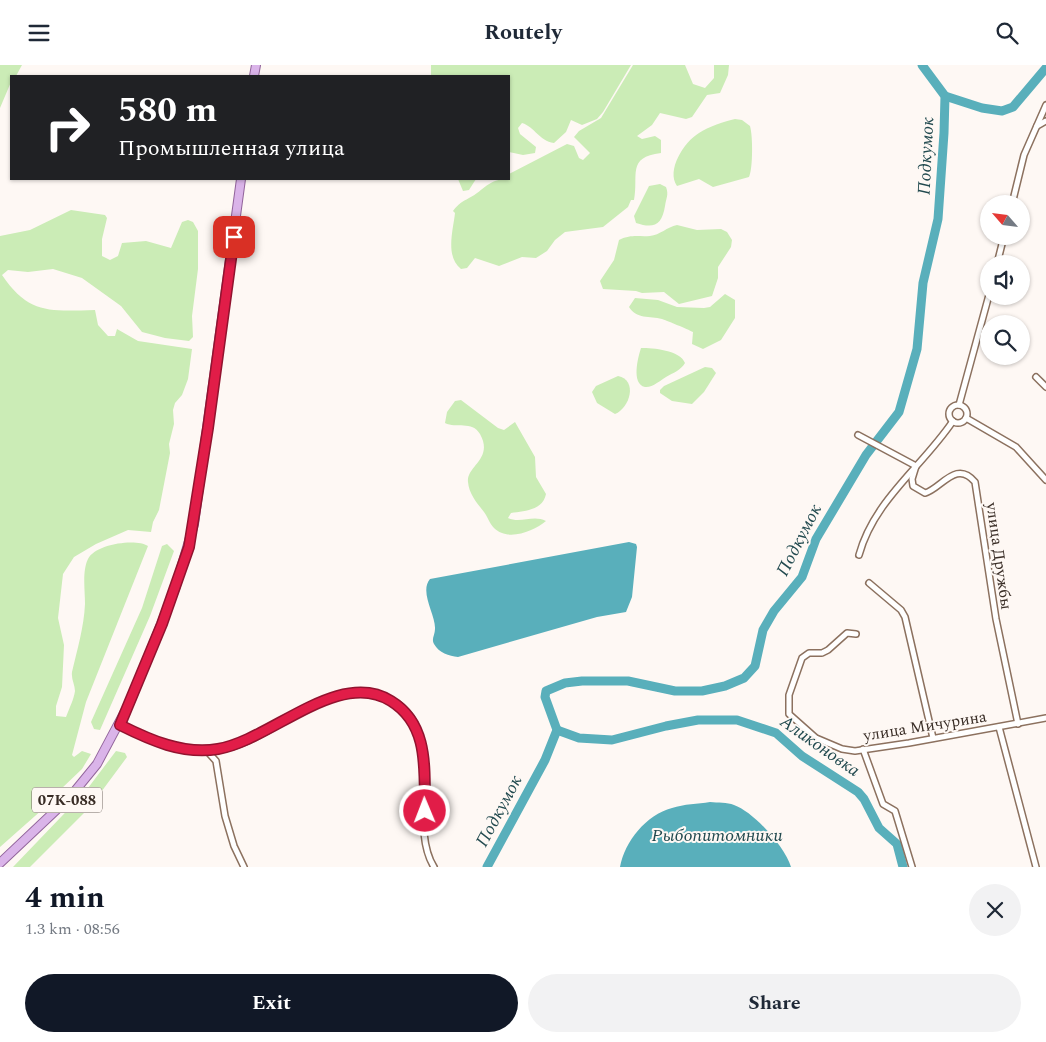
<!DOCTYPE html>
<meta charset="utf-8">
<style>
body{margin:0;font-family:Spectral,serif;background:#f2f2f3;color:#1f2937;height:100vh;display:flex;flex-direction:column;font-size:19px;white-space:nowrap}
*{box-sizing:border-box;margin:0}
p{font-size:16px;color:#747a83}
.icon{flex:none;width:28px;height:28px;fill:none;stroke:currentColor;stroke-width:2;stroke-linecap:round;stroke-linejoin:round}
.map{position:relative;height:802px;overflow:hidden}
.sheet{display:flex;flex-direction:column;background:#fff;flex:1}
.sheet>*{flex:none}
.banner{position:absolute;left:10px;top:10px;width:500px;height:105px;border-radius:0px;box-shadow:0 1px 4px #0004;background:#202124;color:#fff;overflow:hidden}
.needle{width:32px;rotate:298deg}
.buttons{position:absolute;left:980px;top:130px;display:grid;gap:10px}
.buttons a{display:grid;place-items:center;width:50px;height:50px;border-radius:50%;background:#fff;box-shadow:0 1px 4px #0004;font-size:25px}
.pin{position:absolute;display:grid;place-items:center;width:42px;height:42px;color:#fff;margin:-21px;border-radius:10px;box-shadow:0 2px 8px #0006}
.me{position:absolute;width:55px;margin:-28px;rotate:359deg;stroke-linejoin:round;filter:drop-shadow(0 0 4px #0008)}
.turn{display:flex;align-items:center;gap:18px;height:105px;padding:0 25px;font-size:22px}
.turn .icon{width:65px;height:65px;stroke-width:2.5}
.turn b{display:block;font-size:35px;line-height:42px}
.round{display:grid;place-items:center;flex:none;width:52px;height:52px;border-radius:26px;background:#f2f2f3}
.summary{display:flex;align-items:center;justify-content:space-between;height:85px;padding:0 25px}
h1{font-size:30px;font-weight:700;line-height:38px;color:#111827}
.button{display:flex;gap:10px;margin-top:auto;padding:10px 25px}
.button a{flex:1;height:58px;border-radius:30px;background:#111827;color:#fff;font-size:20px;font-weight:700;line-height:58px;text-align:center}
.button a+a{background:#f2f2f3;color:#1f2937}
header{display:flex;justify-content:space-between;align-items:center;height:65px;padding:0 25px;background:#fff;font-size:22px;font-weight:700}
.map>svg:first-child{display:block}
.green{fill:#cbecb6}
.water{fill:#59afbb}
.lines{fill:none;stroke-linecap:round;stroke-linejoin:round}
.river{stroke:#59afbb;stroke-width:9}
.street-casing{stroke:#8c715f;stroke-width:8}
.primary-casing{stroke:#92649b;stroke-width:10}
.street{stroke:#fff;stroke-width:5}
.primary{stroke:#dab4e9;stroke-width:8}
.route-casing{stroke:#92132f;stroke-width:12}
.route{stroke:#e11d48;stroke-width:9}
.labels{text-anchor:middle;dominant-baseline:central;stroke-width:4;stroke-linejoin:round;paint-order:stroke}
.shield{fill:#fef8f4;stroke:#736963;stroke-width:1}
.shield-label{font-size:15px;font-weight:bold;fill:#382c25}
.street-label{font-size:16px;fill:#382c25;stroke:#fef8f4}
.water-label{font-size:18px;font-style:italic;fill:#224a4f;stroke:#fef8f4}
</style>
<header><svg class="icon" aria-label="menu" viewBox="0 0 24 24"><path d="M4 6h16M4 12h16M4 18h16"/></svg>Routely<svg class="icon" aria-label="search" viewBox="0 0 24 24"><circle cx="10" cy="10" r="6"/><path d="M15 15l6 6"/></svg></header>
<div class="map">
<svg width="1046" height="802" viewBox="0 0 1046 802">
<rect width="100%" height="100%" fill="#fef8f4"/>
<g class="green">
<path d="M0,0H22L16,11H11V17L0,43Z"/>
<path d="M431,0H631L603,47L597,54L582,60L571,55L566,67L554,78C539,76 535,62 522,58L518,63L520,69L536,82L535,88L523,90L509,87V11H431Z"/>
<path d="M633,0H685L693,19L705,23L714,13V0H729L728,10L720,28L707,30L692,52L686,54L660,48L652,60L637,71L642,74L655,71L661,75V88C626,92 639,111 634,135H631L628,142L603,162L565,167L555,175L547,186L536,193L522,192L499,201L475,193L467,203L461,204C445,191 453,166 455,148L453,146C459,138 462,137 469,133C485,125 487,114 509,114V109L567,79L574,81L579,93L583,95L590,88L574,72L579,66L601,53Z"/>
<path d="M735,54L742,55L750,61C753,71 753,104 749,112L713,122L699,114L677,121C666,105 684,77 699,68C708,62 725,56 735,54Z"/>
<path d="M458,114H476L469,125L463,126Z"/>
<path d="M660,119L666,122C669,130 666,133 665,141C662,160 654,164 636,158L634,151L649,121Z"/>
<path d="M71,145L105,150L107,153L102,174V191L110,195L118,191L122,178L146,176L171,183L182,157L188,155L193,157L198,166V204L192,251L193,272L189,276L165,273L142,267L121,241L82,213L53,204L28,207L8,205L2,210C29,250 51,246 95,245L98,260L108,271H115L117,264L138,276L192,284L188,314L182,330L175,338L173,345L174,359L169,379L170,388L159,445L153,457L151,467L128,465L96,479L74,492L63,509L58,553L64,580L62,622L56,641V651L66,652C69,644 74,634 75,626C75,620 71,614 72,607C77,585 84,562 85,539C85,525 82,506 88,494C95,479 136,473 148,481L86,637L72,690L74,692L82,686L91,689L82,704L61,724V728L0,782V171L30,165Z"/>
<path d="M677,160L697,165L721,164L727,167L732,175L731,182L718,202V213L712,231L679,239L664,227L642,228L636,226L603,224L600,216L614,195L619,175C632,169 638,172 650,171C660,170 667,162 677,160Z"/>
<path d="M725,229L735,235V253L721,275L703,284L692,279L693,267C687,264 668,256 662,254C650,251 636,254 629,242L635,233L658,235L677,242L704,243L710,242Z"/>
<path d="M641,283C653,283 680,285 685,298C681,305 673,308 666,312C661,315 652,323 645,322C631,319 638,292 641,283Z"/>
<path d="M705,302L712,303L716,308L704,327L692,339L672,336L660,328V325L664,321Z"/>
<path d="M618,311C638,315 630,343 615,349L597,338L592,327L596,321Z"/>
<path d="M461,335L498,363L504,365L515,357L535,392L536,412L546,429C543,445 525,446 511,448L508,453C521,459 533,449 546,456C534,466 508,477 494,463C489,458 488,452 484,447C477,438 469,429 468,417C466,401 494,394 480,369C472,355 456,364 445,358L447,347L455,336Z"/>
<path d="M167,479L174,486L150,551L100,665L94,664L91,657L142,543L162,481Z"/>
<path d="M116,686L125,688L127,692L90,742L30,802H13L85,727Z"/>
</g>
<g class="water">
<path d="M629,477L636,479L637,482L632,532L626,547L597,552L458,592C449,591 439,588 434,579C431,574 435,570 435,564C436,550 419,527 430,514Z"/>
<path d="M710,737C718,738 727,737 734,740C754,747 785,782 791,802H620C625,776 646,750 672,743C684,739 698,739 710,737Z"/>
</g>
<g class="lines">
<g class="river">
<path d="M945,31L982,43L1002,46L1013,42L1046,3"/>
<path d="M557,665L579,673L612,675L666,661L698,655H737L776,668L802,691L858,727L864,734L879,763L897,779L903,802"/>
<path d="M487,802L545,695L557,665L545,632L546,626L565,618L582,616H628L675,626H702L725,621L744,613L755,601L763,565L774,546L802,512L816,474L866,390L899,347L917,284L923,218L938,154L944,68L945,31L922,0"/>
</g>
<g class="street-casing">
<g id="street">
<path d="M1037,61L1046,56"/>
<path d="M1012,139L1024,90L1046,40"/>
<path d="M997,199L1004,171"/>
<path d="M1036,312L1046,322"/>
<path d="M959,340L989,230"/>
<circle cx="958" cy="349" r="9"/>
<path d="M966,353L1016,382L1046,415"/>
<path d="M858,370L916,401"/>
<path d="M916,401L912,414L913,421L925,428C941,424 956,394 975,417L996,554L1018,659"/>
<path d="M859,490C874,435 922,402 953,356"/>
<path d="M869,518L901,545L905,552L933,673"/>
<path d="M856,569L847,568L828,585L822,588H809L802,593L789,630V649L816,673L842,684L855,686L909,678L1046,653"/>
<path d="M120,660C148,674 174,685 206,686C267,686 317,613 379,630C455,652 404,755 434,802"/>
<path d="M999,662L1036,802"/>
<path d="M863,684L883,739L895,746L912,802"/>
<path d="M207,686L216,696L225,751L234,781L244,802"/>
</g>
</g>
<g class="primary-casing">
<g id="primary">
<path d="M254,11L256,0"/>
<path d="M0,798L70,732L97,699L131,635L175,524L194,459L241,114"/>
</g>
</g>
<use href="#street" class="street"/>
<use href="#primary" class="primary"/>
</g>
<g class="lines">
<g class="route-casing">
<path id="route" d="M234,172L208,363L189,482L162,559L120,660C150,675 183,690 218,684C271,675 339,603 391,636C430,660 424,706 425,746"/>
</g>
<use href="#route" class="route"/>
</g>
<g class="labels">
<rect class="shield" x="32" y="722.5" width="70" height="25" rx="4"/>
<g class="shield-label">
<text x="67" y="735">07К-088</text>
</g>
<g class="street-label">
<text transform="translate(999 491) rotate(82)">улица Дружбы</text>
<text transform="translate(925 661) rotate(-9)">улица Мичурина</text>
</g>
<g class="water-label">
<text transform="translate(926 91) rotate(-87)">Подкумок</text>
<text transform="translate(799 475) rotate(-63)">Подкумок</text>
<text transform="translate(820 681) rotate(35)">Аликоновка</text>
<text transform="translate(499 746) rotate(-62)">Подкумок</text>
<text x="717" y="770">Рыбопитомники</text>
</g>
</g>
</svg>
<div class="buttons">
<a><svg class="needle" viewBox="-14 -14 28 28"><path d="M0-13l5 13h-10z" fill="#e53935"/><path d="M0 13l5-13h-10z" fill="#747a83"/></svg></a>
<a><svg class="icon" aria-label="sound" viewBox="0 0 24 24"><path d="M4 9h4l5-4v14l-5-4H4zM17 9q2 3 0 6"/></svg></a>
<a><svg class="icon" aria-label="search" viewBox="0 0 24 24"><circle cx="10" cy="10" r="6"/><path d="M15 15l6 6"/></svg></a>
</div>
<div class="pin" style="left:234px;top:172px;background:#d93025"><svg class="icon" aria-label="arrive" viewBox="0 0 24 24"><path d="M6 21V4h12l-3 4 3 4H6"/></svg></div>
<svg class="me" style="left:425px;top:746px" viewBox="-20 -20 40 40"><circle r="17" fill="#e11d48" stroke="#fff" stroke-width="3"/><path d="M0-11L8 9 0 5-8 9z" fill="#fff"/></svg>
<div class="banner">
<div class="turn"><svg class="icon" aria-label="right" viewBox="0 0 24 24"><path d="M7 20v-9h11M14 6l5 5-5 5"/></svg><div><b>580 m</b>Промышленная улица</div></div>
</div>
</div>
<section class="sheet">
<div class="summary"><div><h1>4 min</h1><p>1.3 km · 08:56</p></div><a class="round"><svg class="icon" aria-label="close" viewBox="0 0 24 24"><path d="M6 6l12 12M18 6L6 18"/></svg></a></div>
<div class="button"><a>Exit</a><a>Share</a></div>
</section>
